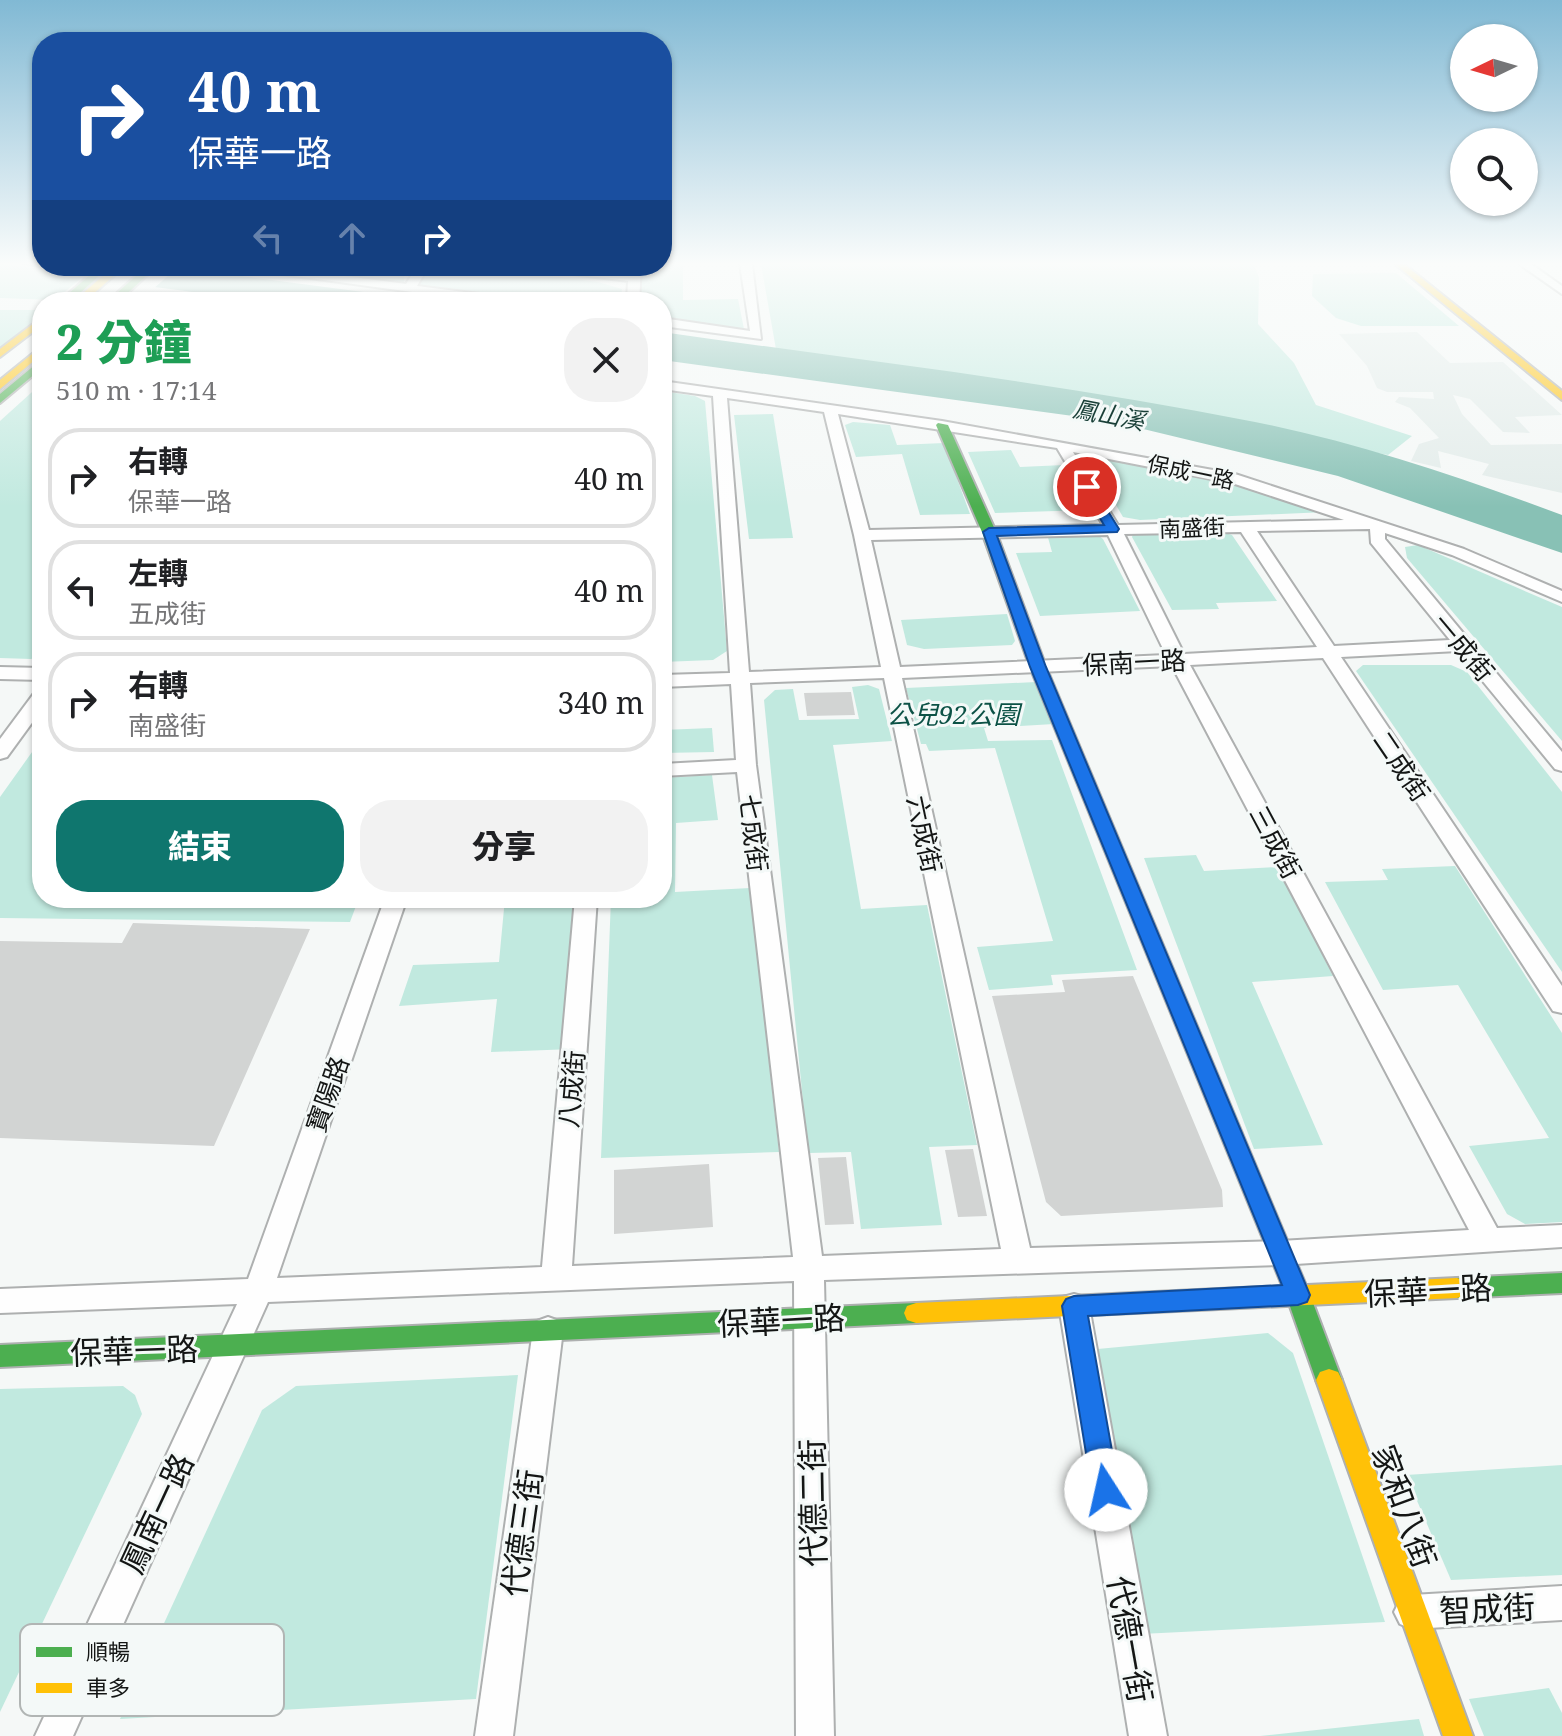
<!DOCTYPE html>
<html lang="zh-TW">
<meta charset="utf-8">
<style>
body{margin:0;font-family:"Noto Serif","Noto Sans TC",serif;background:#f2f2f2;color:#202124;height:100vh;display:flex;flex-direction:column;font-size:30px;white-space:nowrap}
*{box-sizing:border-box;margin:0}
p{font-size:26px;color:#757577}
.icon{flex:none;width:44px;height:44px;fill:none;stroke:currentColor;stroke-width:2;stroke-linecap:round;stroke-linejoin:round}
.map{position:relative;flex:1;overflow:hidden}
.drawer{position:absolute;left:32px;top:292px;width:640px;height:616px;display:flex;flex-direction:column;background:#fff;border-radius:32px;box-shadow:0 2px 6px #0004}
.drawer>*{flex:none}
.guide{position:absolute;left:32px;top:32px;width:640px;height:244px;border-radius:32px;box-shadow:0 2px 6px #0004;background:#1a4fa0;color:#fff;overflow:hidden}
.needle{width:52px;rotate:265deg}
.tools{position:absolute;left:1450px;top:24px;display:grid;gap:16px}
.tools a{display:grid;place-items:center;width:88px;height:88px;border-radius:50%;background:#fff;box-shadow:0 2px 6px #0004;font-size:40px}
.pin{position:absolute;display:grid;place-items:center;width:68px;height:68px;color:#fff;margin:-34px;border:4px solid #fff;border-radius:50%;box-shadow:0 2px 8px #0007}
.me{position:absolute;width:88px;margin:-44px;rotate:350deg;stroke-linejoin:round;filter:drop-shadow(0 0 6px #0008)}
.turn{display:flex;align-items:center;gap:28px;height:168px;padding:0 24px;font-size:36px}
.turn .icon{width:104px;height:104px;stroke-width:2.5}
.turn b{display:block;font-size:56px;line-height:68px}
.lanes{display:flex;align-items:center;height:76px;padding:0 24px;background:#0003;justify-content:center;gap:40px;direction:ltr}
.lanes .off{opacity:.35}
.round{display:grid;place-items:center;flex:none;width:84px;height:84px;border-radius:32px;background:#f2f2f2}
.summary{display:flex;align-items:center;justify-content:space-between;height:136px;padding:0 24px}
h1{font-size:48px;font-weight:800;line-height:60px;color:#1e9e55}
.button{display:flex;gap:16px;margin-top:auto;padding:16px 24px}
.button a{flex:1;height:92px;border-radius:32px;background:#0f766e;color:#fff;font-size:32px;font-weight:800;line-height:92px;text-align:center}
.button a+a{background:#f2f2f2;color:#202124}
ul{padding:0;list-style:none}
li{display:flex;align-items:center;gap:24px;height:100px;margin:0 16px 12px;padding:0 8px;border:4px solid #e0e0e0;border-radius:32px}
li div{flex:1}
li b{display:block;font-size:30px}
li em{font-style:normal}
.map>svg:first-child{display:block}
.built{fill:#e3ecea}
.green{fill:#c1e9df}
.water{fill:#88c1b5}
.pier{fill:#f5f8f7}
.building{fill:#d2d4d3}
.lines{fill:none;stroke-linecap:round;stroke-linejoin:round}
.street-casing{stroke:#aeb0b0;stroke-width:4}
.fast-casing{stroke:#aeb0b0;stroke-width:4}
.slow-casing{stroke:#aeb0b0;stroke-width:4}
.street{fill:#fefefe;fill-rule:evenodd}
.fast{fill:#4caf50;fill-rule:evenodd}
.slow{fill:#ffc107;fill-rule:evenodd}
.route{fill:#1a73e8;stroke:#114b97;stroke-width:2}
.labels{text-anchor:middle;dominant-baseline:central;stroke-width:6;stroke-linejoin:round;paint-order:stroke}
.far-street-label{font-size:22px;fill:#141615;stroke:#f4f9f8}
.far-water-label{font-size:24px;font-style:italic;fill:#193f37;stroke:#f4f9f8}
.street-label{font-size:26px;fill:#141615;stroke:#f4f9f8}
.park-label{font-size:26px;font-style:italic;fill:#0c5246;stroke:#f4f9f8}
.near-street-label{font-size:32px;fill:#141615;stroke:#f4f9f8}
.key{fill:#f4f9f8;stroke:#b1b5b4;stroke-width:2}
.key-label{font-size:22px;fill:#141615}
</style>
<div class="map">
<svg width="1562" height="1736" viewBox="0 0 1562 1736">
<rect width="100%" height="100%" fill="#f5f8f7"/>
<path class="built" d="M1417,332L1450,363L1503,362L1562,415L1515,417L1530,433L1503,432L1470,399L1453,395L1462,414L1491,445L1562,444V493L1482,475L1489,464L1438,451L1441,468L1411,461L1419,444L1439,438L1410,408L1395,402L1399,397L1434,399L1433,392H1387L1377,388L1367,366L1339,334Z"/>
<g class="green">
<path d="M0,264H3L85,275L55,300L0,298Z"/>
<path d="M683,264V300L738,299L744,329L662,320V302H639L641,266Z"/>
<path d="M761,264H1254L1259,278L1258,324L1294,363L1316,405L1412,436L1388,455L1049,392L777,355Z"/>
<path d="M298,266H369L364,276H404V283L300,272L296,269Z"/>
<path d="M427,266H470L598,282L622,289L620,302H534L422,287L419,283Z"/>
<path d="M1396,273L1459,326H1361L1336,318L1312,296L1313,274Z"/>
<path d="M0,310H39L42,314L0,348Z"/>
<path d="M42,383V656L31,659L0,658V421Z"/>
<path d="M662,391L695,396L705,401L727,651L713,660L662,662Z"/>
<path d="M773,414L793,538L749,539L734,415Z"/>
<path d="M853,422L890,425L897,445L944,443L970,514L920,515L902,454L856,457L845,425Z"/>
<path d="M1011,450L1020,467L1064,465L1089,510L995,513L968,452Z"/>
<path d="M1099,458C1175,473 1254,483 1326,512L1140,520L1123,517L1091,462Z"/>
<path d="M1217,530L1232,535L1277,601L1216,603L1219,609L1172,610L1132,537L1134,531Z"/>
<path d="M1095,533L1103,539L1140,611L1040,616L1016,553L1052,552L1047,534Z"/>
<path d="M1418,545L1562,607V741L1407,558L1405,547Z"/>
<path d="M1007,614L1015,641L1012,645L924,649L907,645L901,620Z"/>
<path d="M1363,665H1451L1467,672L1562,792V972L1356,671Z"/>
<path d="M1036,682L1054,724L984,728L988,741L1052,740L1137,970L1051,975L1053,985L989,990L977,947L1053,941L995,748L929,751L926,744H921L906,688Z"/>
<path d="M868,685L879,689L892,741L833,745L861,909L927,905L977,1145L929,1147L942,1225L861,1229L851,1152L808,1153L764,700L775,690L793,689L799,720L859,719L852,687Z"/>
<path d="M712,728L714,752L662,753V730Z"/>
<path d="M42,738V898H359L350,922L0,918V797Z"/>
<path d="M712,775L718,820L676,823L675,892L750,888L779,1152L601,1158L611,898H662V778Z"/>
<path d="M1196,855L1204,871L1278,867L1333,976L1252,982L1323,1145L1254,1149L1144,858Z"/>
<path d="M1455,866L1562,1033V1222L1525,1224L1507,1214L1469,1146L1549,1138L1458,985L1383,990L1325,882L1388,880L1382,869Z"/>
<path d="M505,898H581L573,1049L491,1052L497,999L399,1006L413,965L499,962Z"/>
<path d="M1268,1333L1293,1353L1385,1622L1141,1634L1087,1350Z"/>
<path d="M518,1375L476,1699L120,1719L262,1410L296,1386Z"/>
<path d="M123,1386L135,1395L142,1414L0,1712V1389Z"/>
<path d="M1562,1465V1575L1451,1580L1406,1475Z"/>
<path d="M1549,1688L1562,1713V1736H1484L1469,1699Z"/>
<path d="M1419,1719L1424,1736H1260Z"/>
</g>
<g class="water">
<path d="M19,264L163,266L440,302H270L86,278Z"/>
<path d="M662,332C859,360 1059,383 1255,422C1360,443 1462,478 1562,515V553L1338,476L1110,421L662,360Z"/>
</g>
<path class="pier" d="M97,266H179L152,290L86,282Z"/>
<g class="building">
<path d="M851,692L855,715L807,716L804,693Z"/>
<path d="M133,923L310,929L214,1146L0,1138V941L122,943Z"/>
<path d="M1133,976L1222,1190L1223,1207L1061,1216L1046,1202L992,996L1065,992L1062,980Z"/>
<path d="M973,1149L987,1216L958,1217L945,1150Z"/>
<path d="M846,1157L854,1224L825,1225L818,1158Z"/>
<path d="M709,1164L713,1227L614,1234V1170Z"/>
</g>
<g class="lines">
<g class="street-casing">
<g id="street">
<path d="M740,264H752L761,339L662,326V318L750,331Z"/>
<path d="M1519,264H1531L1562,286V294Z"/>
<path d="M237,266H268L406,284L417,266H429L417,286L512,298L518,302H486L243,269Z"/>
<path d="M526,266H561L629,274V266H641L639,302H627L628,281L532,269Z"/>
<path d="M662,381L942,421L1235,474L1464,549L1562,591V602L1452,555L1385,533V539L1562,752V771L1555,769L1458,651L1341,657L1562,986V1013L1553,1011L1323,658L1190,665L1497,1228L1562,1225V1247L1280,1265L824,1280L834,1736H796L794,1281L268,1302L73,1736H35L237,1304L0,1313V1289L248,1279L385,898H407L277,1278L542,1267L575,898H597L572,1266L793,1257L737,772L662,776V764L736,760L731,684L662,687V675L730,673L713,396L662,389ZM727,398L824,412L854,535L881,667L749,672ZM838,414L1057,448L1103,525L869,530ZM1073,452L1232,483L1344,520L1118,525ZM1370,529L1371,543L1450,640L1334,646L1257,531ZM1241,532L1317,647L1184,654L1124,534ZM1108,535L1166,655L900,667L871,540ZM1172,666L1469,1230L1280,1241L1030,1248L902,678ZM884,678L1001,1249L822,1256L756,765L750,683Z"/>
<path d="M0,667L42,668V680L0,679Z"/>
<path d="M42,690V709L7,757L0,759V739L35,692Z"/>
<path d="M1074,1294L1085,1297L1089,1306L1167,1736H1129L1059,1306L1063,1297Z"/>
<path d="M548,1317L559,1321L563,1330L513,1736H475L533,1330L537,1321Z"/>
<path d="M1562,1586V1620L1412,1629L1400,1624L1394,1612L1400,1600L1412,1595Z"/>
</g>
</g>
<g class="fast-casing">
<g id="fast">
<path d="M100,266H110L70,302H59Z"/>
<path d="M147,266H157L118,302H107Z"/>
<path d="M42,359V368L0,403V394Z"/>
<path d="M938,423L948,425L996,532L1046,667L1310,1295L1342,1380L1338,1388L1329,1391L1320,1388L1316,1380L1286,1295L1030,667L982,532L936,425Z"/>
<path d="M1562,1273V1293L1457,1298L1448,1295L1445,1288L1448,1281L1457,1278Z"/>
<path d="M916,1303L925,1306L928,1313L925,1320L916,1323L0,1367V1345Z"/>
</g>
</g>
<g class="slow-casing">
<g id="slow">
<path d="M1395,264H1404L1562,391V400Z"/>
<path d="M114,266H125L84,302H73Z"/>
<path d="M42,317V325L0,357V349Z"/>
<path d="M42,346V354L0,389V380Z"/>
<path d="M1457,1278L1466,1281L1469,1288L1466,1295L1457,1298L916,1323L907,1320L904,1313L907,1306L916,1303Z"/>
<path d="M1329,1369L1338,1372L1342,1380L1473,1736H1443L1316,1380L1320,1372Z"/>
</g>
</g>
<use href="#street" class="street"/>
<use href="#fast" class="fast"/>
<use href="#slow" class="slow"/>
</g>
<linearGradient id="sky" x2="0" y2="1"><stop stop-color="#81b9d4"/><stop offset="0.52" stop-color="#fafcfb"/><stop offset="1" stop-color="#fafcfb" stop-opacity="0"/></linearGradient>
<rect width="1562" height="507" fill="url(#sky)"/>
<path class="route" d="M1087,483L1093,487L1119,529L1117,532L997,536L1046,667L1310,1295L1307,1302L1298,1305L1088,1316L1119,1490L1115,1499L1106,1503L1096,1499L1092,1490L1062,1306L1066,1299L1074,1296L1282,1285L1030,667L983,532L989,528L1104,525L1081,487Z"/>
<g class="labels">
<g class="far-street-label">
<text transform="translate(1191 471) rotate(12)">保成一路</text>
<text transform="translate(1192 527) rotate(-2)">南盛街</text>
</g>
<g class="far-water-label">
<text transform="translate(1109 414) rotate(11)">鳳山溪</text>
</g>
<g class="street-label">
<text transform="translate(1464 647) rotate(50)">一成街</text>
<text transform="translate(1134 662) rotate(-3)">保南一路</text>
<text transform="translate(1402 766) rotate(56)">二成街</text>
<text transform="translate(754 833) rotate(83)">七成街</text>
<text transform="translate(925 834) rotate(78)">六成街</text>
<text transform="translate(1276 842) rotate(62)">三成街</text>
<text transform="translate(571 1089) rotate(-85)">八成街</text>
<text transform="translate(327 1094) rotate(-71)">寶陽路</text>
</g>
<g class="park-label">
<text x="953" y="714">公兒92公園</text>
</g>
<g class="near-street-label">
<text transform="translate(1428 1290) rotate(-3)">保華一路</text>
<text transform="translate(781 1320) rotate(-3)">保華一路</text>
<text transform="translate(134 1350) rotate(-2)">保華一路</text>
<text transform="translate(812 1503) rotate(-91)">代德二街</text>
<text transform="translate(1405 1506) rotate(70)">家和八街</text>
<text transform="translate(156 1513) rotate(-65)">鳳南一路</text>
<text transform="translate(521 1533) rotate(-82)">代德三街</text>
<text transform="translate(1487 1608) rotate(-3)">智成街</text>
<text transform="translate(1131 1639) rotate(80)">代德一街</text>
</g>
</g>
<rect x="20" y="1624" width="264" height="92" rx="12" class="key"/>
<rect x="36" y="1647" width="36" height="10" fill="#4caf50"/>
<rect x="36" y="1683" width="36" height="10" fill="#ffc107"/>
<g class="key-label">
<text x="86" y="1660">順暢</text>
<text x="86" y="1696">車多</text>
</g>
</svg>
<div class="tools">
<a><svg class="needle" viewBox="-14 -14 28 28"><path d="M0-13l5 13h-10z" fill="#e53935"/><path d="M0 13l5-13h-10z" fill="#757577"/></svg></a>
<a><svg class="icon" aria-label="search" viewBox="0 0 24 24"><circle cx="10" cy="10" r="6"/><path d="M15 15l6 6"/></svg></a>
</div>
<div class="pin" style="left:1087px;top:487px;background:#d93025"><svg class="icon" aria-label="arrive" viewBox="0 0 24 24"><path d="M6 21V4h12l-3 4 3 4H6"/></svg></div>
<svg class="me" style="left:1106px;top:1490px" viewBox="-20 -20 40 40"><circle r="19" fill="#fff"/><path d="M0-13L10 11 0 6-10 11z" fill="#1a73e8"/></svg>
<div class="guide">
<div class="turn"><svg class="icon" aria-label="right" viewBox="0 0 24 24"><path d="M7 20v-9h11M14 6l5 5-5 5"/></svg><div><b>40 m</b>保華一路</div></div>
<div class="lanes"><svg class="icon off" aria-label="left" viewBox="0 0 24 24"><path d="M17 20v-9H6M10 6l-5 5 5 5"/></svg><svg class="icon off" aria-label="ahead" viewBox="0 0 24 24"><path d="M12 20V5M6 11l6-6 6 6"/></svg><svg class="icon" aria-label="right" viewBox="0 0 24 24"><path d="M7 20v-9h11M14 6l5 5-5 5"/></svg></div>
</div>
<section class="drawer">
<div class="summary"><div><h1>2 分鐘</h1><p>510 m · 17:14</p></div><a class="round"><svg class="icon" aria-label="close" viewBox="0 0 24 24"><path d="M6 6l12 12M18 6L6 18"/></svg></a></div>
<ul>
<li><svg class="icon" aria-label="right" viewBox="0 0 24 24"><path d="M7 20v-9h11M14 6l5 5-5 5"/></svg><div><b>右轉</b><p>保華一路</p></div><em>40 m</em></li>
<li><svg class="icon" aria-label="left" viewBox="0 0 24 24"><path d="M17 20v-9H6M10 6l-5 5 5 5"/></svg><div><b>左轉</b><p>五成街</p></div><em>40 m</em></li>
<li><svg class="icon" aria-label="right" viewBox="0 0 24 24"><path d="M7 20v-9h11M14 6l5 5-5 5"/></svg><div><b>右轉</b><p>南盛街</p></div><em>340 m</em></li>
</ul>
<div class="button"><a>結束</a><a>分享</a></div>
</section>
</div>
